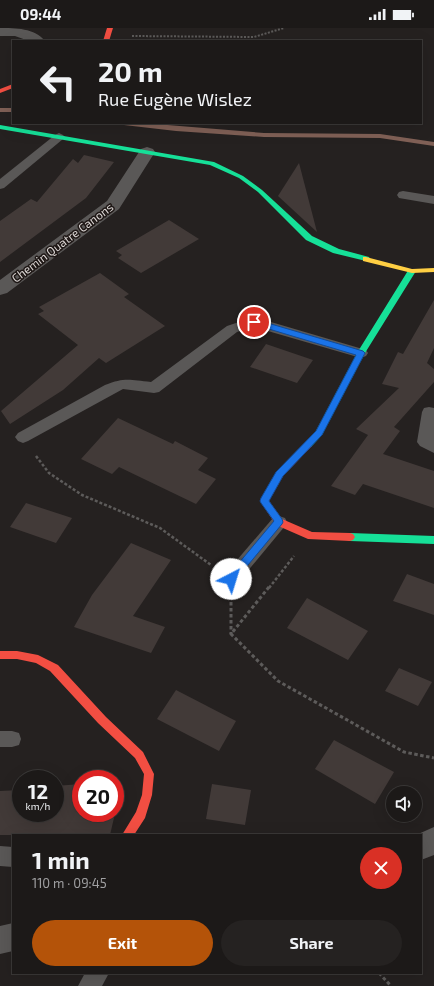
<!DOCTYPE html>
<meta charset="utf-8">
<style>
body{margin:0;font-family:"Exo 2",sans-serif;background:#252221;color:#f1f3f6;height:100vh;display:flex;flex-direction:column;font-size:15px;white-space:nowrap}
*{box-sizing:border-box;margin:0}
p{font-size:13px;color:#a0a0a2}
.icon{flex:none;width:22px;height:22px;fill:none;stroke:currentColor;stroke-width:2;stroke-linecap:round;stroke-linejoin:round}
.map{position:relative;flex:1;overflow:hidden}
.drawer{position:absolute;left:12px;top:806px;width:410px;height:140px;display:flex;flex-direction:column;background:#1c1918;border-radius:0px;box-shadow:0 4px 16px #0002,0 0 0 1px #3a3837}
.drawer>*{flex:none}
.top-card{position:absolute;left:12px;top:12px;width:410px;height:84px;border-radius:0px;box-shadow:0 4px 16px #0002,0 0 0 1px #3a3837;background:#1c1918;color:#f1f3f6;overflow:hidden}
.controls{position:absolute;left:386px;top:758px;display:grid;gap:8px}
.controls a{display:grid;place-items:center;width:36px;height:36px;border-radius:50%;background:#1c1918;box-shadow:0 4px 16px #0002,0 0 0 1px #3a3837;font-size:20px}
.speed{position:absolute;left:12px;top:742px;display:flex;gap:8px;font-size:20px;font-weight:700;text-align:center}
.speed>*{display:grid;place-content:center;width:52px;height:52px;border-radius:50%;background:#1c1918;box-shadow:0 4px 16px #0002,0 0 0 1px #3a3837;line-height:1}
.speed small{font-size:10px;font-weight:400}
.speed .limit{border:6px solid #d22;background:#fff;color:#111}
.pin{position:absolute;display:grid;place-items:center;width:34px;height:34px;color:#fff;margin:-17px;border:2px solid #fff;border-radius:50%;box-shadow:0 1px 4px #0007}
.me{position:absolute;width:44px;margin:-22px;rotate:40deg;stroke-linejoin:round;filter:drop-shadow(0 0 3px #0008)}
.turn{display:flex;align-items:center;gap:14px;height:84px;padding:0 20px;font-size:18px}
.turn .icon{width:52px;height:52px;stroke-width:2.5}
.turn b{display:block;font-size:28px;line-height:34px}
.round{display:grid;place-items:center;flex:none;width:42px;height:42px;border-radius:21px;background:#252221}
.headline{display:flex;align-items:center;justify-content:space-between;height:68px;padding:0 20px}
h1{font-size:24px;font-weight:700;line-height:30px}
.cta{display:flex;gap:8px;margin-top:auto;padding:8px 20px}
.cta a{flex:1;height:46px;border-radius:24px;background:#b45309;color:#fff;font-size:16px;font-weight:700;line-height:46px;text-align:center}
.cta a+a{background:#252221;color:#f1f3f6}
.status{display:flex;justify-content:space-between;align-items:center;height:28px;padding:0 20px;background:#1c1918;direction:ltr}
.status svg{height:11px;fill:currentColor}
.map>svg:first-child{display:block}
.lines{fill:none;stroke-linecap:round;stroke-linejoin:round}
.stream{fill:#806056;fill-rule:evenodd}
.building{fill:#423a38}
.path-far2{stroke:#5d5b5a;stroke-width:2;stroke-dasharray:2 1.5;stroke-linecap:butt}
.path-far1{stroke:#5d5b5a;stroke-width:2.5;stroke-dasharray:3 2;stroke-linecap:butt}
.path{stroke:#5d5b5a;stroke-width:3;stroke-dasharray:3.5 2.5;stroke-linecap:butt}
.lane{fill:#5a5857;fill-rule:evenodd}
.street{fill:#5a5857;fill-rule:evenodd}
.fast{fill:#16e098;fill-rule:evenodd}
.slow{fill:#ffcf43;fill-rule:evenodd}
.jam{fill:#f24e42;fill-rule:evenodd}
.route{fill:#1a73e8;stroke:#114b97}
.labels{text-anchor:middle;dominant-baseline:central;stroke-width:3;stroke-linejoin:round;paint-order:stroke}
.far-street-label{font-size:12px;fill:#dbd6d4;stroke:#1e1715}
</style>
<div class="status"><b>09:44</b><svg viewBox="0 0 49 12"><path d="M0 12V9h3v3zM5 12V6h3v6zM10 12V3h3v9zM15 12V0h3v12zM26 1h20v11H26zM47 4h2v5h-2z"/></svg></div>
<div class="map">
<svg width="434" height="958" viewBox="0 0 434 958">
<rect width="100%" height="100%" fill="#252120"/>
<g class="lines">
<g class="stream">
<rect x="0" y="80" width="13" height="4"/>
<path d="M120,95H143L264,105L380,106L434,114V118L380,110L264,109L176,103L124,97Z"/>
</g>
</g>
<g class="building">
<path d="M84,127L114,134L86,170L0,234V193L31,171L37,174L73,131L78,135Z"/>
<path d="M299,135L317,204L278,168Z"/>
<path d="M169,192L199,211L141,245L118,230L122,227L116,223Z"/>
<path d="M100,245L129,266L124,269L165,298L106,335L99,330L63,362L10,396L1,383L78,317L38,286L44,283L39,279Z"/>
<path d="M434,272V320L427,335L434,341V354L394,399L400,403L383,426L434,443V480L363,456L355,467L331,458L368,407L356,401L399,360L382,356L398,324L403,326Z"/>
<path d="M266,316L313,332L297,355L250,339Z"/>
<path d="M118,390L173,416L175,413L208,430L198,442L216,451L196,476L119,439L112,446L81,431Z"/>
<path d="M26,475L72,490L56,515L10,499Z"/>
<path d="M131,515L171,532L133,588L165,599L151,625L74,599L92,567Z"/>
<path d="M407,546L434,556V587L393,573Z"/>
<path d="M307,570L368,603L348,632L287,600Z"/>
<path d="M399,640L432,654L418,678L385,663Z"/>
<path d="M176,662L236,693L219,723L157,691Z"/>
<path d="M334,712L394,744L375,776L315,741Z"/>
<path d="M81,756V785H115V764H120L110,807H0V763L21,762V785H55V758Z"/>
<path d="M212,756L251,762L245,797L206,791Z"/>
</g>
<g class="lines">
<path class="path-far2" d="M132,8L254,9L284,0"/>
<g class="path-far1">
<path d="M36,428L49,445L82,467L160,500L211,537"/>
<path d="M269,560L294,528"/>
</g>
<g class="path">
<path d="M269,559L231,606L278,653L404,724L434,730"/>
<path d="M231,574V606"/>
<path d="M379,945L391,958"/>
</g>
<g class="lane">
<path d="M59,105L63,107L65,109L63,111L4,160L0,161V151L55,107Z"/>
<path d="M403,163L434,168V176L399,170L397,167L399,164Z"/>
<path d="M254,289L366,322L368,325L366,328L361,330L254,299L237,304L159,364L154,365L123,361L28,413L23,415L18,413L15,409L18,405L105,357C125,349 130,352 151,354L227,298Z"/>
<path d="M429,379L434,380V425L420,418L417,414L422,384L424,380Z"/>
<path d="M279,488L285,490L287,494L285,498L237,556L231,558L225,556L223,551L225,546L273,490Z"/>
<path d="M0,703H12L19,705L21,711L19,717L12,719H0Z"/>
<path d="M0,818L13,819V839L0,838Z"/>
<path d="M85,945H109L102,958H78Z"/>
</g>
<g class="street">
<path d="M0,0C15,0 35,0 45,13H29L15,8H0Z"/>
<path d="M147,119L153,121L155,124L119,181L7,265L0,267V252L107,173L141,121Z"/>
<path d="M434,799V827L421,832V807H416Z"/>
<path d="M13,895V923L0,926V898Z"/>
</g>
<g class="fast">
<path d="M0,97L214,134L243,148L262,162L312,208L339,221L369,229L370,231L366,233L333,225L306,212L258,164L239,150L210,137L0,101Z"/>
<path d="M409,241H412L416,243L365,325L322,407L311,419H305L304,417L316,403L357,325Z"/>
<path d="M350,505L434,508V516L350,513L347,512L345,509L347,506Z"/>
</g>
<path class="slow" d="M363,229H366L412,241L434,240V244L412,245L363,233Z"/>
<g class="jam">
<path d="M107,0H113L109,13H103Z"/>
<path d="M13,56V60L0,65V61Z"/>
<path d="M308,414L311,415L312,417L311,419L283,448L269,473L282,491L312,504L350,505L353,506L355,509L353,512L350,513L308,511L276,497L260,473L277,444L305,415Z"/>
<path d="M0,623H17L38,627L58,637L106,689L143,724L154,746L152,767L145,790L134,807H122L136,784L142,767L144,746L135,730L98,695L50,643L36,635L17,631H0Z"/>
</g>
</g>
<path class="route" d="M254,291L363,323L365,325L322,407L283,448L269,473L282,491L283,494L282,496L234,554H228L226,551L228,548L274,493L261,475L260,473L261,470L276,444L316,403L356,327L252,296V292Z"/>
<g class="labels">
<g class="far-street-label">
<text transform="translate(62 214) rotate(-37)">Chemin Quatre Canons</text>
</g>
</g>
</svg>
<div class="controls">
<a><svg class="icon" aria-label="sound" viewBox="0 0 24 24"><path d="M4 9h4l5-4v14l-5-4H4zM17 9q2 3 0 6"/></svg></a>
</div>
<div class="speed"><div>12<small>km/h</small></div><div class="limit">20</div></div>
<div class="pin" style="left:254px;top:294px;background:#d93025"><svg class="icon" aria-label="arrive" viewBox="0 0 24 24"><path d="M6 21V4h12l-3 4 3 4H6"/></svg></div>
<svg class="me" style="left:231px;top:551px" viewBox="-20 -20 40 40"><circle r="19" fill="#fff"/><path d="M0-13L10 11 0 6-10 11z" fill="#1a73e8"/></svg>
<div class="top-card">
<div class="turn"><svg class="icon" aria-label="left" viewBox="0 0 24 24"><path d="M17 20v-9H6M10 6l-5 5 5 5"/></svg><div><b>20 m</b>Rue Eugène Wislez</div></div>
</div>
<section class="drawer">
<div class="headline"><div><h1>1 min</h1><p>110 m · 09:45</p></div><a class="round" style="background:#d93025;color:#fff"><svg class="icon" aria-label="close" viewBox="0 0 24 24"><path d="M6 6l12 12M18 6L6 18"/></svg></a></div>
<div class="cta"><a>Exit</a><a>Share</a></div>
</section>
</div>
